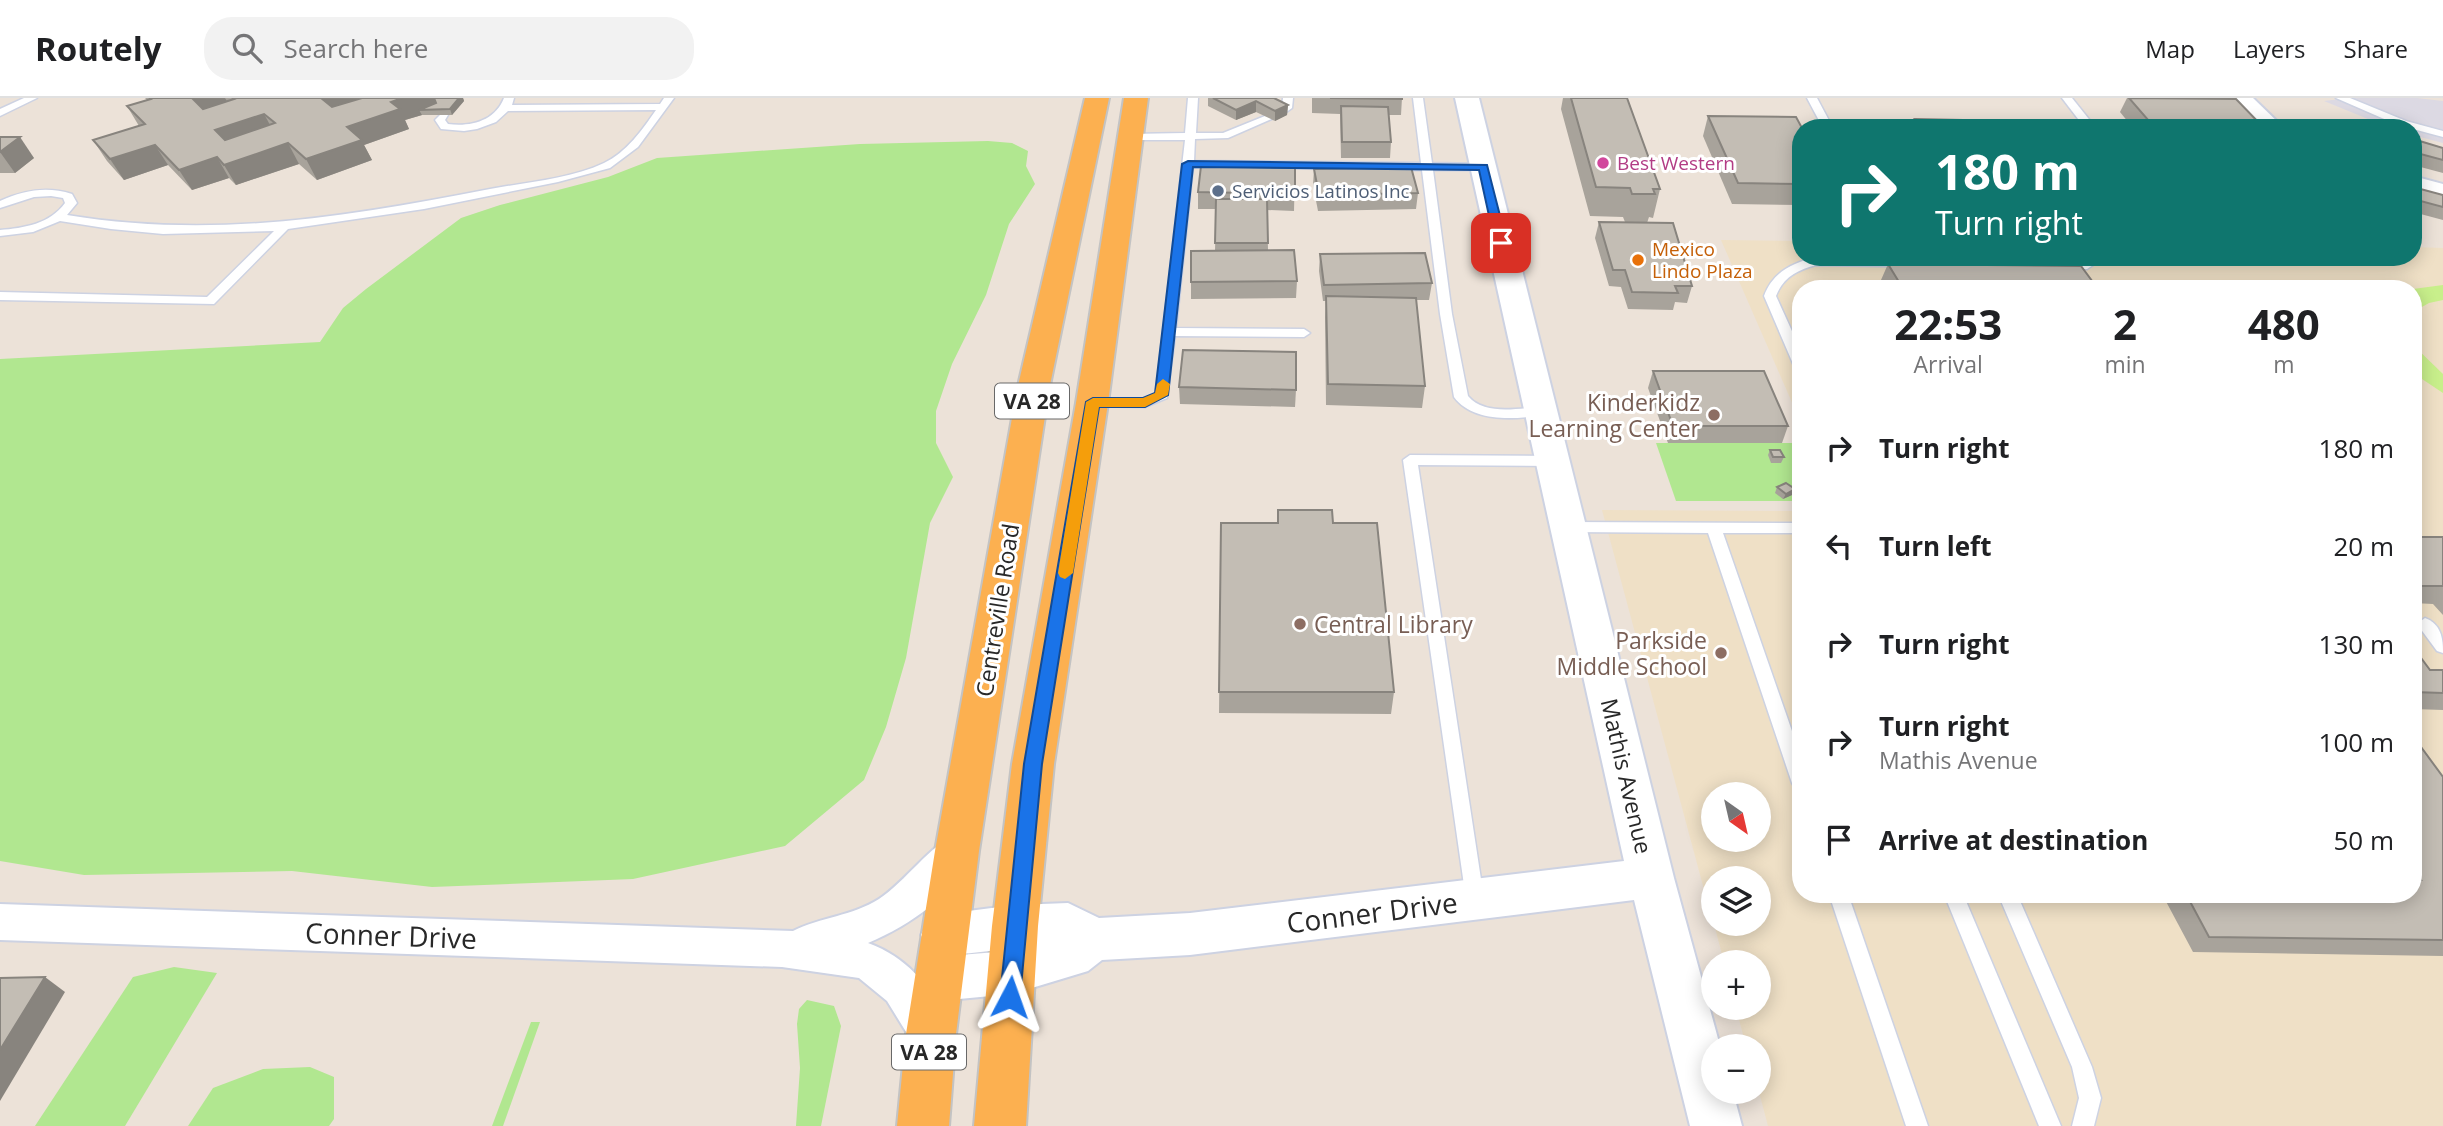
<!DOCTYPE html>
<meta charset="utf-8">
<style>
body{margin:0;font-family:"Open Sans",sans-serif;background:#f2f2f2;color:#202124;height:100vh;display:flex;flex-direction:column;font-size:26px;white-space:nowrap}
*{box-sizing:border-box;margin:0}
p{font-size:23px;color:#757577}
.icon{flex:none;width:38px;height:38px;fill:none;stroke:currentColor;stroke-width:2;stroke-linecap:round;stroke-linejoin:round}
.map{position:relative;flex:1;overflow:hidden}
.panel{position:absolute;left:1792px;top:182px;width:630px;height:623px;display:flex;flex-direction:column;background:#fff;border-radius:28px;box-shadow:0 4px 18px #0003}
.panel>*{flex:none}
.guide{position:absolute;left:1792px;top:21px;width:630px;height:147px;border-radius:28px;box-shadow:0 4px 18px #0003;background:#0f766e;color:#fff;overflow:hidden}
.needle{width:46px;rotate:146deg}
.fabs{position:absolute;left:1701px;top:684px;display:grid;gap:14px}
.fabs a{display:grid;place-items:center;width:70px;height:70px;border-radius:50%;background:#fff;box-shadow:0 4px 18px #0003;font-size:35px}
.pin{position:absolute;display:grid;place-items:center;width:60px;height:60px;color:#fff;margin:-30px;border-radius:14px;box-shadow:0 4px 10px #0006}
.me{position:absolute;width:77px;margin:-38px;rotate:4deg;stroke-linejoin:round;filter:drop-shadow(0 0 5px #0008)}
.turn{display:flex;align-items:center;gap:24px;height:147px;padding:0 28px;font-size:32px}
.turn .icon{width:91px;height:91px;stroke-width:2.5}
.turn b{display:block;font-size:49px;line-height:60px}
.eta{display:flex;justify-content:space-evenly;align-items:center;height:119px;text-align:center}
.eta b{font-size:42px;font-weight:700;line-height:49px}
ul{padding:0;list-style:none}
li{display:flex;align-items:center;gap:21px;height:98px;padding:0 28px}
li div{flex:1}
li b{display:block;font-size:26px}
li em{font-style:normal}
header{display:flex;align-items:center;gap:42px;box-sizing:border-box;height:98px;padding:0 35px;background:#fff;border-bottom:2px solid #e0e0e0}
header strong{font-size:33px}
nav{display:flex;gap:38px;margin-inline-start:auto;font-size:24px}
.search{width:490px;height:63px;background:#f2f2f2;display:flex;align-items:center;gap:18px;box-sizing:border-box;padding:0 24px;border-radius:28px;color:#757577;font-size:26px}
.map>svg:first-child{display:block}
.industrial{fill:#dcd9e3}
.education{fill:#efe0c6;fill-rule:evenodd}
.green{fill:#b1e790}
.pitch{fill:#c8ef8b}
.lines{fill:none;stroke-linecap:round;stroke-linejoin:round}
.service-casing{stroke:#cdd2e2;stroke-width:3}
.minor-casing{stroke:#cdd2e2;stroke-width:4}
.tertiary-casing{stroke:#cdd2e2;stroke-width:4}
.trunk-casing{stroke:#c3c3c3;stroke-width:4}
.service{fill:#fff;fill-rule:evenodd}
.minor{fill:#fff;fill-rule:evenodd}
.tertiary{fill:#fff;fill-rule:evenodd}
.trunk{fill:#fcb050;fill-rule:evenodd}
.wall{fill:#a8a39b}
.shaded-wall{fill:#88847e}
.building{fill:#c3bdb4;stroke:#88847e;stroke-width:2;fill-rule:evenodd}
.route{fill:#1a73e8;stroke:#114b97;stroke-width:2}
.slow{fill:#f59e0b}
.hotel-dot{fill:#d1479c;stroke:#fff;stroke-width:2.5}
.service-dot{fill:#5c6f8a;stroke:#fff;stroke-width:2.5}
.food-dot{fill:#e8710a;stroke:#fff;stroke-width:2.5}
.education-dot{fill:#8d6e63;stroke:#fff;stroke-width:2.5}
.labels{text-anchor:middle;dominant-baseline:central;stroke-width:6;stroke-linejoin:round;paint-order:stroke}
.far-hotel-label{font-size:19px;fill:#b23c85;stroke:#fff;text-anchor:start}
.far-service-label{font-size:19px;fill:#4e5e75;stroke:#fff;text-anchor:start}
.far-food-label{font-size:19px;fill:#c56008;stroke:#fff;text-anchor:start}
.shield{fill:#fff;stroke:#686868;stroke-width:2}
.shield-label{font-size:21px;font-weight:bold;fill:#282828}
.education-label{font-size:23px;fill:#785e54;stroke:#fff;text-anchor:end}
.street-label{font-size:23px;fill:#282828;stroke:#fff}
.near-street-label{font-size:28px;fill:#282828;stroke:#fff}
</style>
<header>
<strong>Routely</strong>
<div class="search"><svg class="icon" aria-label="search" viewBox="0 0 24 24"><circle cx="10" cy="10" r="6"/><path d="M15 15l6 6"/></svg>Search here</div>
<nav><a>Map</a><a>Layers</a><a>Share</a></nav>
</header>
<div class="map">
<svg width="2443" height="1028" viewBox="0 0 2443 1028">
<rect width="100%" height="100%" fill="#ece2d8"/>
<path class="industrial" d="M2349,0H2417L2443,3V45L2413,37V30H2390L2324,3Z"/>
<path class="education" d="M1721,142L1801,143V159H2413V149L2443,150V1028H1768L1759,994V948H1746L1736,910H1759V864H1724L1714,826H1759V780H1713V825L1602,412L1801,413V796H2413V191H1801V325ZM1713,696H1759V742H1713Z"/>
<g class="green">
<path d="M988,43L1012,45L1028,53L1026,68L1035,86L1009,126L986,197L952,266L936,313V345L953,379L930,425L906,560L886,629L864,682L785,748L633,781L432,789L292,773L84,777L0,763V261L320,244L343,210L366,191L461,120L500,107L608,79L657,60L860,46Z"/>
<path d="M1656,345H1801V403H1676Z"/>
<path d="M174,869L217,875L125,1028H35L133,879Z"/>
<path d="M807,902L834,908L841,928L821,1028H796L800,970L797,926L799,911Z"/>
<path d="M531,924H540L503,1028H492Z"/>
<path d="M310,969L334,979V1021L329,1028H188L213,990L263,971Z"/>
</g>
<g class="pitch">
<path d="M2443,187V202L2429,205L2413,214V191Z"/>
<path d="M2413,247L2443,276V295L2413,275Z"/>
</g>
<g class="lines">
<g class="service-casing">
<g id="service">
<path d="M24,0H37L0,18V11Z"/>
<path d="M504,0H514L512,7L660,6L664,0H674L638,49L610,70L558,84L424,111L288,131L214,206L0,202V194L207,199L274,133L163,136L111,131L60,123L33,134L0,138V132C24,130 50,126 65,105L63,100L51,98L34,99L0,110V103C24,92 47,88 72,96L77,105L67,117C213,141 347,119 490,91C527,84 570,81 604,65C627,54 642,32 656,12L508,13L496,24L477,31L464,33L441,31L435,22L443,14L448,17L445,22L448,26C471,29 495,23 504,0Z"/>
<path d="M1188,0H1198L1196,35H1223L1265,18L1274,20L1228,40L1195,41L1194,63L1421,65L1413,0H1423L1432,65L1483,66L1488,69L1483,72H1433L1452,216L1468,298C1485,318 1518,310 1541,309L1546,310L1548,313L1546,316C1517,322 1473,325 1454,299L1440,216L1422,72L1193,69L1176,230L1304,231L1310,235L1304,239L1175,238L1167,300L1145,309L1087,308L1085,305L1087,302L1092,301H1143L1156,295L1185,42H1130L1125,39L1130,36L1185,35Z"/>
<path d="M1283,0H1293L1292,10L1282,17L1277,14L1282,9Z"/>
<path d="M1807,0H1817L1833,30H1823Z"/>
<path d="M2062,0H2072L2096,30H2085Z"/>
<path d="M2336,0H2350L2406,23L2443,33V39L2398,27Z"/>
<path d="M1816,159L2087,163L2093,167L2087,171L1816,167C1798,172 1783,179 1776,198L1801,253V272L1794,268L1764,198C1773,174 1792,165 1816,159Z"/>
<path d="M1410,357L1553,358L1560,363L1553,368L1418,367L1484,801L1482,807L1475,809L1468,807L1466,801L1403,362Z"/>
<path d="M1568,424L1801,425V435H1723L1801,659V692L1795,690L1792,685L1708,435L1568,434L1561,429Z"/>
<path d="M2425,520C2441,526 2443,540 2443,555L2437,553L2417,526Z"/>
<path d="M1829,796H1848L1928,1028H1906Z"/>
<path d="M1944,796H1963L2061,1028H2039Z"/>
<path d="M1998,796H2017L2092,969L2101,1000L2094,1028H2072L2079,1000L2072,969Z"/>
</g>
</g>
<g class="minor-casing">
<g id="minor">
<path d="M2229,0H2253L2284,30H2260Z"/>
<path d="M2413,78L2443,86V100L2413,92Z"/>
<path d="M957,736L971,741L976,753C956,795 911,827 868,845C912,861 935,895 953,936L946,950L931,956L916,950L887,903L859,880L782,869L0,842V806L793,833C821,819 852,818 879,801C905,784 931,746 957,736Z"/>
</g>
</g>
<g class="tertiary-casing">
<path id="tertiary" d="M1455,0H1479L1674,780L1720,948H1713V994H1733L1742,1028H1690L1634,802L1190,857L1102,862L1088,873L1012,896L938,903L921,897L914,881L921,865C954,853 991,858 1025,849L945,858L928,852L921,837L928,822L945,816L1015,807L1068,805L1099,820L1190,815L1624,763Z"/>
</g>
<g class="trunk-casing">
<g id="trunk">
<path d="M1085,0H1109L1049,292L979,753L956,936L949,1028H897L906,936L935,753L1017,292Z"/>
<path d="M1124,0H1148L1108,305L1054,666L1038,828L1026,1028H974L992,828L1012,666L1076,305Z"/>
</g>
</g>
<use href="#service" class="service"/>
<use href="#minor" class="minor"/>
<use href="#tertiary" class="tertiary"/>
<use href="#trunk" class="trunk"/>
</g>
<g class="wall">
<path d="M145,0H463L464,3L452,17H422L405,22L409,31L364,47L372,62L317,82L299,66L236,87L229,80L192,92L168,67L124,82L107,63L93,42L139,28L127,8L147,2Z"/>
<path d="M1208,0H1274L1288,7L1287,17L1275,23L1256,14L1236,22L1208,8Z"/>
<path d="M1312,0H1402L1401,17H1389L1391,44L1390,60H1341L1340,16L1312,15Z"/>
<path d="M1563,0H1627L1660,91L1653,120L1649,119L1647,125L1692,188L1687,205L1675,204L1673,212L1628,211L1621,189L1609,188L1595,140L1599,124H1625L1623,119L1590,118L1561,11Z"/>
<path d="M2127,0H2183L2264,30H2133L2120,14Z"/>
<path d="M1708,18L1801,30V107L1732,106L1703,38Z"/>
<path d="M0,39L34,60L15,75H0Z"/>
<path d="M2413,41L2443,50V75L2413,67Z"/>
<path d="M1295,70L1294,113L1267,112L1268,152L1297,183L1296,200L1191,201V184L1215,153L1216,111H1198V94Z"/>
<path d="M1314,71L1418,95L1416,111L1318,113L1313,87Z"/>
<path d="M2413,89L2443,97V122L2413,114Z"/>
<path d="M1320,156L1432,185L1429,202H1416L1425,288L1422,310L1326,307L1325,219L1326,203H1323L1319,173Z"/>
<path d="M1888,166L2098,191H1883L1884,188L1881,182Z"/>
<path d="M1653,273L1788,328L1782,345H1668L1648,290Z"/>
<path d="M1179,289L1296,292L1295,309L1180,306Z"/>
<path d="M1770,352L1784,359L1781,365H1771L1768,357Z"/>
<path d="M1777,389L1792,397L1783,401L1775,395Z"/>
<path d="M1278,412L1333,425L1394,594L1391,616L1219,615L1221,425H1277Z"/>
<path d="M2413,439H2443V517L2433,506L2413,505Z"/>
<path d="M2413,549L2430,572H2443V612L2413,611Z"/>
<path d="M2413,638L2443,679V858L2193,854L2162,796H2413Z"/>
</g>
<g class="shaded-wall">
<path d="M189,0H225L228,5L198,15Z"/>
<path d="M319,0H384L329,18Z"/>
<path d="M402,0H434L439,11L419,12L422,17L405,22L409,31L364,47L372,62L317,82L306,61L347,29L391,4Z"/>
<path d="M459,0H463L464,3L452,17L450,11Z"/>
<path d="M1256,3V14L1236,22V12Z"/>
<path d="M1288,7L1287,17L1275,23V13Z"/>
<path d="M264,16L275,36L227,52L215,32Z"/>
<path d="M20,39L34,60L15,75L0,54Z"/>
<path d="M288,45L299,66L236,87L224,67Z"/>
<path d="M155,47L168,67L124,82L110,61Z"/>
<path d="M217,59L229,80L192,92L179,72Z"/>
<path d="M1795,391L1792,397L1783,401L1786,396Z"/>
<path d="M45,879L65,894L0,1003V952Z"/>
</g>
<g class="building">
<path d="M150,0H192L203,11L234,1L232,0H321L332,9L362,0H402L391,4L400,11L347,29L362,42L306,61L288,45L224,67L217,59L179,72L155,47L110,61L93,42L145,26L127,8L151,1ZM264,16L275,25L225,42L215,32Z"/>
<path d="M434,0H459L450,11L419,12L436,5Z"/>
<path d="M1213,0H1274L1288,7L1275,13L1256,3L1236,12Z"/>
<path d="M1330,0H1402V1Z"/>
<path d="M1571,0H1627L1660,91H1653L1655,96H1632L1630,90L1596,89Z"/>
<path d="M2129,0L2236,1L2264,30H2155Z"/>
<path d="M1341,8L1388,9L1391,44H1342Z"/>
<path d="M1708,18L1796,19L1802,30H1801V86L1738,85Z"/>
<path d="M1915,21L1963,22L2015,27L2017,30H1896L1893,25H1918Z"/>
<path d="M2346,25L2368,30H2344Z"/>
<path d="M0,39H20L0,54Z"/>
<path d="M2413,41L2443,50V62L2413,54Z"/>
<path d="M1201,68L1295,70V96L1198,94Z"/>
<path d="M1411,69L1418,95L1319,97L1314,71Z"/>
<path d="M2413,89L2443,97V109L2413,101Z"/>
<path d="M1216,101H1267L1268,145H1215Z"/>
<path d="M1599,124L1673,125L1692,188H1675L1678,195L1632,194L1625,172H1613Z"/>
<path d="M1294,152L1297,183L1191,184V153Z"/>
<path d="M1425,155L1432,185L1324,187L1320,156Z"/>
<path d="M1888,166L2081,168L2098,191H1890L1886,184H1899Z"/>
<path d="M1326,198L1416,200L1425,288L1328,286Z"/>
<path d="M1183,252L1296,254V292L1179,289Z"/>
<path d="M1653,273H1764L1788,328H1673Z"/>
<path d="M1770,352H1780L1784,359H1773Z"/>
<path d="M1786,385L1795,391L1786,396L1777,389Z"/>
<path d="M1278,412H1332L1333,425H1377L1394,594H1219L1221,425H1278Z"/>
<rect x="2413" y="439" width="30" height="49"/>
<path d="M2413,549L2430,572H2443V595L2413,594Z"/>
<path d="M2413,638L2443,679V842L2209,839L2186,796H2413V782H2421L2413,770Z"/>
<path d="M45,879L0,952V880Z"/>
</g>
<path class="route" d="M1188,63L1487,67L1507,145L1501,149L1495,145L1479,72L1193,69L1168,297L1145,309H1099L1042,666L1020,899L1017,906L1010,908L1003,906L1000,899L1024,666L1086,304L1093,300H1143L1155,295L1182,66Z"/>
<path class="slow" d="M1163,281L1170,286L1168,297L1145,309H1099L1073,475L1065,481L1060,479L1058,475L1086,304L1093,300H1143L1155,295L1157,286Z"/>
<circle class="hotel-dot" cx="1603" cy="65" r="7"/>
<circle class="service-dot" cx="1218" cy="93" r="7"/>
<circle class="food-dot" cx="1638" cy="162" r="7"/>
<g class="education-dot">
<circle cx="1714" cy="317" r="7"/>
<circle cx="1300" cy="526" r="7"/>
<circle cx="1721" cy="555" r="7"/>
</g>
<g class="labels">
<g class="far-hotel-label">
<text x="1617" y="65">Best Western</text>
</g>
<g class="far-service-label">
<text x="1232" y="93">Servicios Latinos Inc</text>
</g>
<g class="far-food-label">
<text x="1652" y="151">Mexico<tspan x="1652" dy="22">Lindo Plaza</tspan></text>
</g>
<g class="shield">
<rect x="995" y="285.5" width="74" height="35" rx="5"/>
<rect x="892" y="936.5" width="74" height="35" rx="5"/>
</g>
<g class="shield-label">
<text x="1032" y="303">VA 28</text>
<text x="929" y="954">VA 28</text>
</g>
<g class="education-label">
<text x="1700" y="304">Kinderkidz<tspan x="1700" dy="26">Learning Center</tspan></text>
<text x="1314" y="526" text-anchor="start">Central Library</text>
<text x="1707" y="542">Parkside<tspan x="1707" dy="26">Middle School</tspan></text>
</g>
<g class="street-label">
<text transform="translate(997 512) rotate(-81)">Centreville Road</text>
<text transform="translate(1627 678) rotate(77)">Mathis Avenue</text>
</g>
<g class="near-street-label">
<text transform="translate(1372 814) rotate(-7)">Conner Drive</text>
<text transform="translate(391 837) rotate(2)">Conner Drive</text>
</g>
</g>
</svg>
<div class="fabs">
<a><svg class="needle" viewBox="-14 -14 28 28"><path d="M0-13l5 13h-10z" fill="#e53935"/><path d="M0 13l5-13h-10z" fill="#757577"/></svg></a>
<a><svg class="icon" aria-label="layers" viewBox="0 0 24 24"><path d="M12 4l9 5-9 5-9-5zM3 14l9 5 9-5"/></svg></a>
<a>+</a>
<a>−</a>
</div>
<div class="pin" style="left:1501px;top:145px;background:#d93025"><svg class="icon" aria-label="arrive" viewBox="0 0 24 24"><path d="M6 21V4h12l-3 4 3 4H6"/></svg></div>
<svg class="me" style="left:1010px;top:899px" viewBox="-20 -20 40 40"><path d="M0-17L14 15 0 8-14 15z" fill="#1a73e8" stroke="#fff" stroke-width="4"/></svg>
<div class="guide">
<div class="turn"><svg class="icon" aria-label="right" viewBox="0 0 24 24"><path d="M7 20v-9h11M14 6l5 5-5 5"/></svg><div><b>180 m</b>Turn right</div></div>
</div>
<section class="panel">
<div class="eta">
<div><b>22:53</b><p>Arrival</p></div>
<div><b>2</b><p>min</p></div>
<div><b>480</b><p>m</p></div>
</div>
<ul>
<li><svg class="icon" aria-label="right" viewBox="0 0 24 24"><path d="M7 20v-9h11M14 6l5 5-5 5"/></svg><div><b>Turn right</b></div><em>180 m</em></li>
<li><svg class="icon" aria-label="left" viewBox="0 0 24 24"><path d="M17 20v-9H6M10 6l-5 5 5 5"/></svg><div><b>Turn left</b></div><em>20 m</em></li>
<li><svg class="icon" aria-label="right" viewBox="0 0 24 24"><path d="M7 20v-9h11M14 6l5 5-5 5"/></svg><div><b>Turn right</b></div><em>130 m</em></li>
<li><svg class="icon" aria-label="right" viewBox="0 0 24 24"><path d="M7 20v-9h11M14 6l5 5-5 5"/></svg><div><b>Turn right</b><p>Mathis Avenue</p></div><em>100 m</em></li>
<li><svg class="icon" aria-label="arrive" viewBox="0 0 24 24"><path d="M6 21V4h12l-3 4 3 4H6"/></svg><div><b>Arrive at destination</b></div><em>50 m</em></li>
</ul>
</section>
</div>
